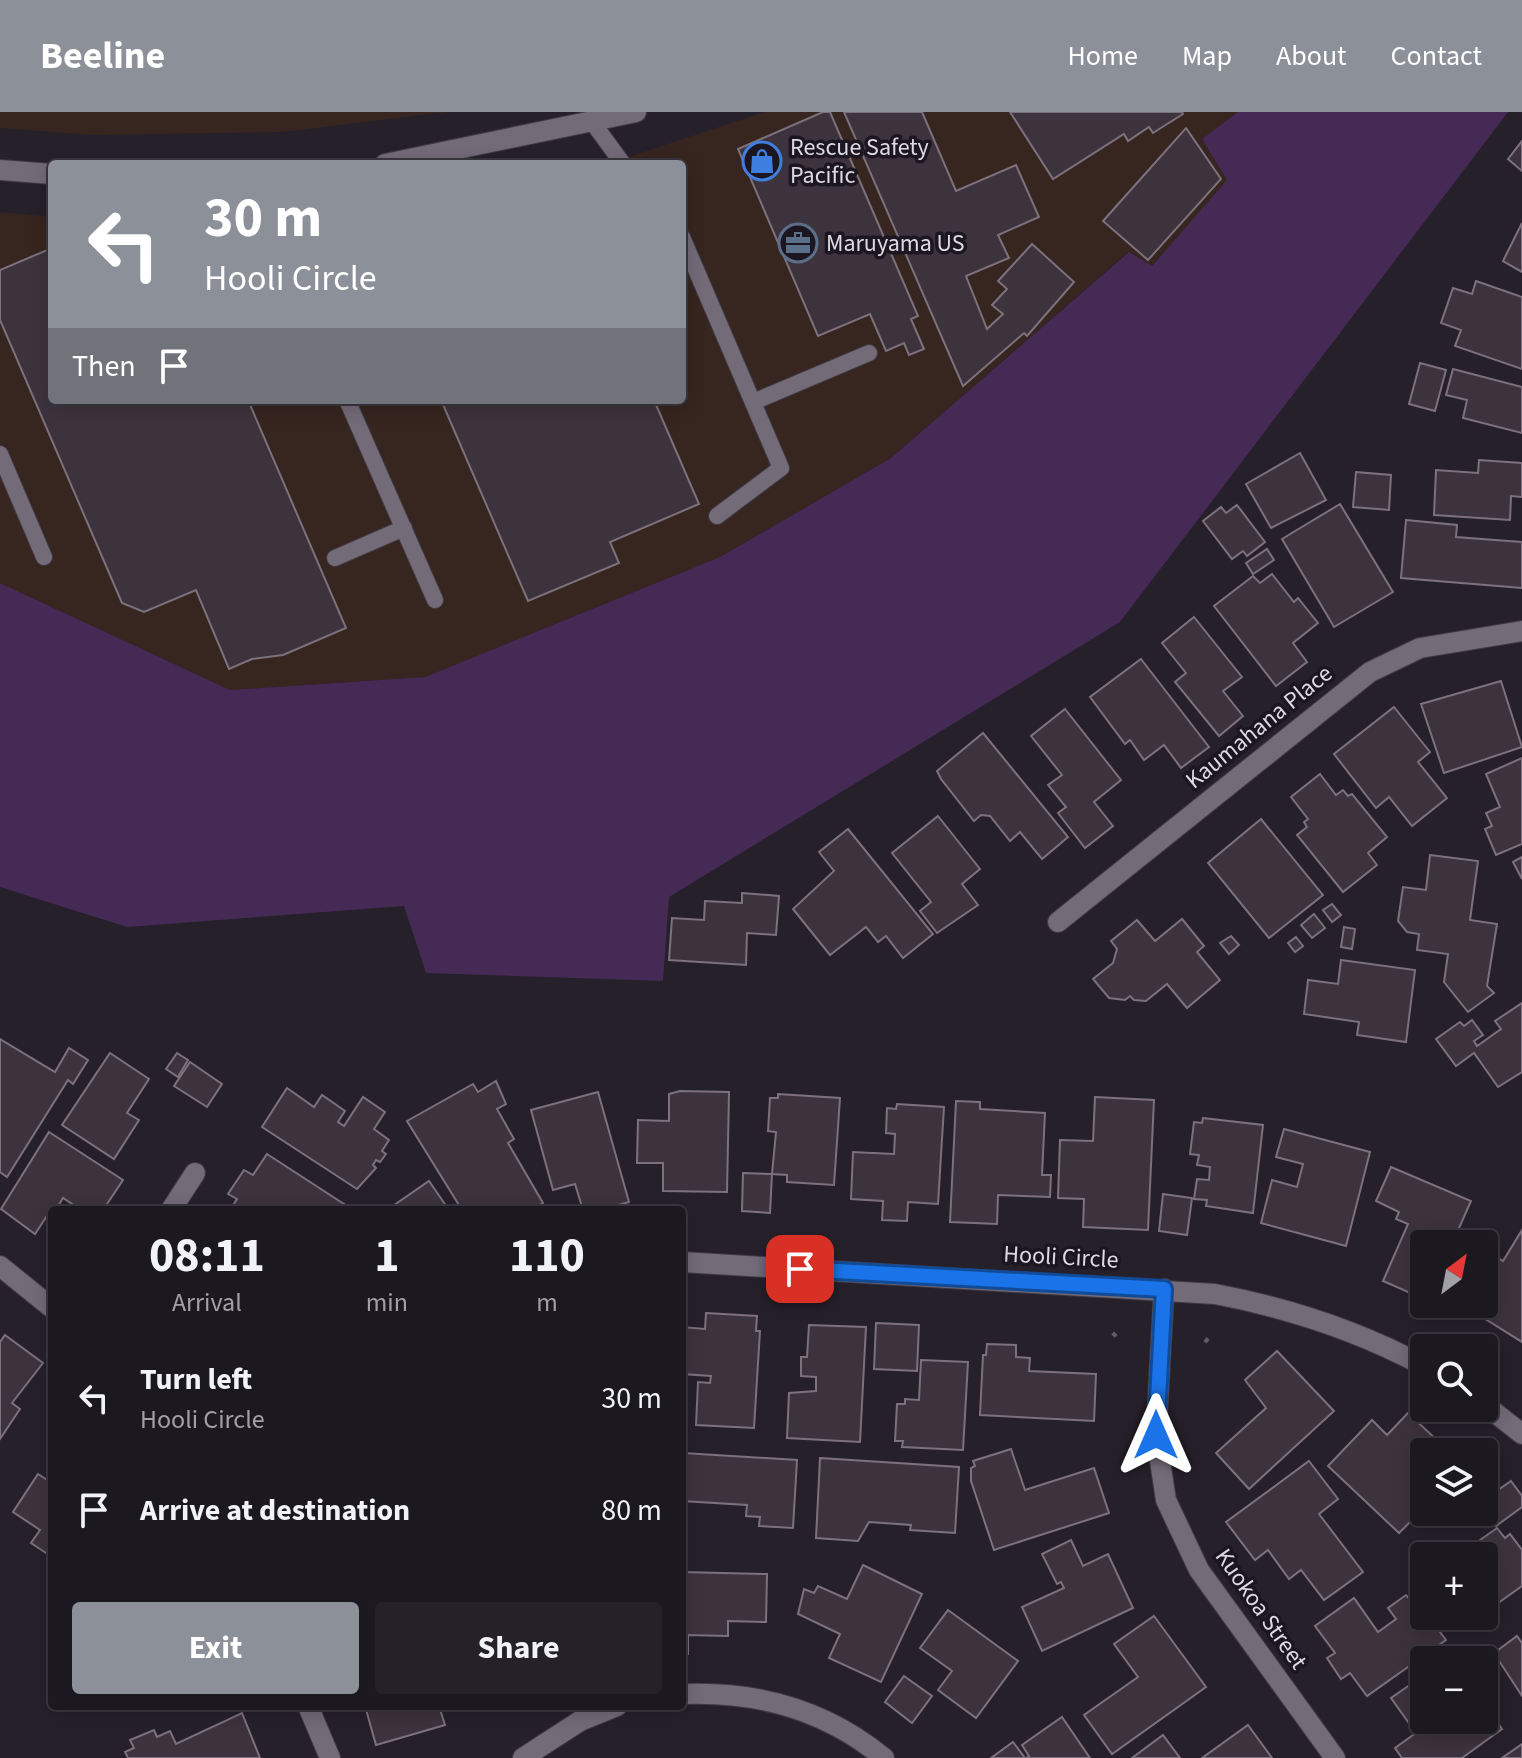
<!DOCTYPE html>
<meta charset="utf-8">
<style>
body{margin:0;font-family:"Source Sans 3",sans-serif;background:#252129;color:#f1f3f6;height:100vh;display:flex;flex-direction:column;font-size:30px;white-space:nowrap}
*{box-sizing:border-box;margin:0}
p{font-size:26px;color:#a0a0a5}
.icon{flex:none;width:44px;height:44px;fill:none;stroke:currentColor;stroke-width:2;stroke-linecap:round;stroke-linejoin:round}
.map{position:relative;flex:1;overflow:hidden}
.details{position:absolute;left:48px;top:1094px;width:638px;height:504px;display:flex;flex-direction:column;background:#1c1820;border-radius:8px;box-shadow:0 4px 20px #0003,0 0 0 2px #3a373e}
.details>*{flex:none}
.banner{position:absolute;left:48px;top:48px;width:638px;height:244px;border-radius:8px;box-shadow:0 4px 20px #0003,0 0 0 2px #3a373e;background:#8c9099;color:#fff;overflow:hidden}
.needle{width:52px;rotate:32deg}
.fabs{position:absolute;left:1410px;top:1118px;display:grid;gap:16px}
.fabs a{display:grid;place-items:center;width:88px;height:88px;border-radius:8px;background:#1c1820;box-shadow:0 4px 20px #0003,0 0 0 2px #3a373e;font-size:40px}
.pin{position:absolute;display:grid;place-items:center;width:68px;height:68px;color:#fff;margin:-34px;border-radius:16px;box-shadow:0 4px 12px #0006}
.me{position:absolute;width:88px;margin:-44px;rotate:0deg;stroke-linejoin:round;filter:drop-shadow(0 0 6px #0008)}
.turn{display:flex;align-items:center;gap:28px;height:168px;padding:0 24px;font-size:36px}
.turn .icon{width:104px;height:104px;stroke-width:2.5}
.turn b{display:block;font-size:56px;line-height:68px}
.then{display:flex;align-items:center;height:76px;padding:0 24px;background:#0003;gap:16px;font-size:30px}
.eta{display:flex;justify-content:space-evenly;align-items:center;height:136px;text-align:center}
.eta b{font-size:48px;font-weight:700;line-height:56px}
.action{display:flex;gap:16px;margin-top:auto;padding:16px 24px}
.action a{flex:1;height:92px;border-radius:8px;background:#8c9099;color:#fff;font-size:32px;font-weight:700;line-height:92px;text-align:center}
.action a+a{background:#252129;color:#f1f3f6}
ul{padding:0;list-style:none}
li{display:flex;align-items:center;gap:24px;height:112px;padding:0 24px}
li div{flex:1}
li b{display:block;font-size:30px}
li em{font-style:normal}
header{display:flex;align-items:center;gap:48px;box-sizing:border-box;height:112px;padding:0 40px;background:#8c9099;color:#fff}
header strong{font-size:38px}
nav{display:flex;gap:44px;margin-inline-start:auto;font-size:28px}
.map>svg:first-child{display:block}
.industrial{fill:#37251f}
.green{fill:#452a55}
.building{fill:#3d333d;stroke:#7c717c;stroke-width:2}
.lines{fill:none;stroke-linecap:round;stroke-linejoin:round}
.lane-casing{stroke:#413b44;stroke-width:18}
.street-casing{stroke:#413b44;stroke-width:22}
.secondary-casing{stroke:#413b44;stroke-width:22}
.path{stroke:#625c65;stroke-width:5;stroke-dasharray:4 6;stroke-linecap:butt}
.lane{stroke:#736b78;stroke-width:16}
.street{stroke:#736b78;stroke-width:20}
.secondary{stroke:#736b78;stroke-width:20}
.route-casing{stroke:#114b97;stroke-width:20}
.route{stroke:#1a73e8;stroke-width:14}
.labels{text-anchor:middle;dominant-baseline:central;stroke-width:7;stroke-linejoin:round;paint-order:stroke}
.poi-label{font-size:24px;fill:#dedae1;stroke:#1c1620;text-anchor:start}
.street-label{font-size:24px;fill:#dedae1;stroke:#1c1620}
</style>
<header>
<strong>Beeline</strong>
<nav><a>Home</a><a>Map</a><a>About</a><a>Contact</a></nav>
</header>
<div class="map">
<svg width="1522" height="1646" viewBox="0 0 1522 1646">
<rect width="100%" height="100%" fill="#26202a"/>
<g class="industrial">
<path d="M0,0H448L283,20L92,23L0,16Z"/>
<path d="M765,0H1238L1202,27L1228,68L1151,155L1128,140L891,346L720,445L425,565L230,578L0,471V100L52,105V288H682V52H607Z"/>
</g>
<path class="green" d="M1238,0H1508L1120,510L669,785L663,869L426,861L404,794L127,815L0,775V471L230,578L425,565L720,445L891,346L1129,140L1152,154L1227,68L1202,27Z"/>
<g class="building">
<path d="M823,0H830L918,204L911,207L924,237L909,243L904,231L886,239L870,202L818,224L738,37Z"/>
<path d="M844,0H922L956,79L1016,53L1039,105L998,123L1009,146L966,164L987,217L1003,202L992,193L1007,177L998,169L1032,132L1074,170L1027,224L1024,221L963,274Z"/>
<path d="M1010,0H1182L1183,2L1153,21L1149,15L1128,29L1124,22L1053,67Z"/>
<path d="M1186,16L1221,67L1148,148L1103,109Z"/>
<path d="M1522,29V59L1508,47Z"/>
<path d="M1522,111V160L1503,149Z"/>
<path d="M52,136V288H248L346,516L283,543L252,547L229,557L196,478L144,500L122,491L0,208V158Z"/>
<path d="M1476,169L1522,185V257L1455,234L1461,218L1441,211L1453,176L1472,182Z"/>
<path d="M1420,251L1446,258L1435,299L1409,292Z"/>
<path d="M1453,257L1522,275V321L1463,306L1467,288L1446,283Z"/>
<path d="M441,288H654L699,392L610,430L619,451L528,489Z"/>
<path d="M1300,341L1326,388L1271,416L1246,372Z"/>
<path d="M1479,348L1522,351V385L1511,384L1510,408L1434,403L1436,358L1478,361Z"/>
<path d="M1356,360L1391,363L1389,398L1353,395Z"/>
<path d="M1340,392L1393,480L1334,515L1282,427Z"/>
<path d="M1237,393L1265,430L1247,444L1243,439L1232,447L1203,409L1221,395L1226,401Z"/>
<path d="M1406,408L1457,413L1456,425L1522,430V476L1401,466Z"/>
<path d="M1267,437L1274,448L1253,462L1246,451Z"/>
<path d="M1272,462L1294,490L1298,486L1318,511L1293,531L1307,550L1276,574L1214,494L1253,464L1260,471Z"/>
<path d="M1194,505L1242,565L1223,579L1243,604L1219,624L1175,570L1186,561L1162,531Z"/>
<path d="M1141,547L1209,635L1181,656L1164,633L1144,648L1130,628L1125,632L1090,585Z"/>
<path d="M1501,569L1522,635L1444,661L1421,592Z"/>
<path d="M1394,595L1430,640L1418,650L1447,686L1412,714L1389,685L1376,696L1334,642Z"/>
<path d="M1065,597L1121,668L1094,690L1113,714L1085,736L1058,701L1066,695L1048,673L1062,663L1031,624Z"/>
<path d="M983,621L1068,725L1042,747L1020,720L1010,729L990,704L981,703L974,709L941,667L937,659Z"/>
<path d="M1522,646V732L1496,743L1485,717L1492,714L1486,701L1500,695L1486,662Z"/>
<path d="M1320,662L1336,683L1343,678L1348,684L1352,682L1387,725L1368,741L1377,753L1343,780L1297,723L1307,715L1304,710L1308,707L1291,685Z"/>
<path d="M938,704L980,757L962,772L978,793L937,821L920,799L931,790L892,741Z"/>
<path d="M1261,707L1323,783L1269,826L1208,751Z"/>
<path d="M848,717L933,822L903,846L886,824L878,830L866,815L830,843L793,797L834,759L819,740Z"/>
<path d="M1430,743L1478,749L1470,808L1497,812L1487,874L1494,881L1468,900L1444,870L1448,842L1417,838L1419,822L1407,820L1398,809L1403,775L1426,778Z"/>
<path d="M1522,745V767L1513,750Z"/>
<path d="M742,781L779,784L776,823L747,821L746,853L669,848L672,806L704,808L705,789L742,791Z"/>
<path d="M1332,792L1341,803L1332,810L1323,798Z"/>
<path d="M1314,802L1325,816L1312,826L1301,813Z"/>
<path d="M1182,807L1204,834L1197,840L1220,868L1187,896L1167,872L1146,889L1134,888L1130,884L1125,888L1109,886L1093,867L1113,851L1117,837L1111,829L1137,808L1155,829Z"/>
<path d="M1344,815L1355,817L1352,837L1341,835Z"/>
<path d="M1231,824L1239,833L1229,842L1220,831Z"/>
<path d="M1296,825L1303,834L1295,840L1288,831Z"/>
<path d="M1341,848L1415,858L1406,930L1357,923L1359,910L1304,902L1308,868L1338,872Z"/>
<path d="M1522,891V960L1498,975L1474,941L1456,954L1436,927L1460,910L1464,914L1472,908L1483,923L1474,929L1477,934L1501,917L1495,909Z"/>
<path d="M0,927L55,960L69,936L88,948L73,972L68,968L7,1065L0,1060Z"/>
<path d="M110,941L149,967L127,1001L139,1008L114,1047L62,1013Z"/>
<path d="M177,941L188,948L178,965L166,957Z"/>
<path d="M190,950L222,972L207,995L174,974Z"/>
<path d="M496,969L506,992L497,997L514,1027L508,1031L543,1091L531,1098H462L407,1009L473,972L478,980Z"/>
<path d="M287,976L314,995L322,983L345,999L338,1010L344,1014L363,985L385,1000L374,1017L389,1028L382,1039L386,1042L380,1050L376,1048L373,1053L376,1056L357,1077L262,1015Z"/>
<path d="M680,979L729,980L727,1080L663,1079V1051H637L638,1008L669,1009V982Z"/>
<path d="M598,980L629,1090L600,1098H583L575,1072L553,1078L531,998Z"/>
<path d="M778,982L840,986L834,1073L787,1070V1063L772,1062L776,1020L768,1019L770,986H778Z"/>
<path d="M1095,985L1154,988L1148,1118L1083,1115L1084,1087L1058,1086L1060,1028L1093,1029Z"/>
<path d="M956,989L980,990V997L1045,1001L1042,1063H1051L1050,1085L998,1083L997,1112L950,1110Z"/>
<path d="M897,992L944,995L938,1092L908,1090L907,1109L882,1108L883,1089L851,1087L853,1040L894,1042L895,1022L886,1021L887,996L896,997Z"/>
<path d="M1203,1006L1263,1013L1253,1101L1206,1094L1207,1088L1194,1087L1197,1067L1209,1068L1210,1055L1197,1053L1199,1043L1190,1042L1194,1010L1202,1011Z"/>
<path d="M1284,1017L1370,1040L1346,1134L1261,1111L1272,1068L1297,1075L1303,1052L1276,1045Z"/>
<path d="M49,1020L123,1068L103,1098H72L75,1094L63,1086L56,1098L52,1096L35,1122L1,1097Z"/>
<path d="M267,1042L347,1094L344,1098H230L237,1087L228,1082L244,1058L253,1063Z"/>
<path d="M1391,1055L1471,1089L1452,1132H1424V1187L1383,1169L1408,1112L1396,1107L1399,1100L1376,1089Z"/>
<path d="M743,1061L772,1062L770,1101L742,1099Z"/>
<path d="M429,1069L449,1098H387Z"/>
<path d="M1163,1082L1192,1086L1187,1123L1159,1119Z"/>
<path d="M1522,1118V1230L1482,1205L1496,1181L1484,1174V1137L1503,1149Z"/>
<path d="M706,1201L757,1204L756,1219H760L754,1316L696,1313L698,1270L710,1271L711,1264L682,1262V1215L705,1217Z"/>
<path d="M876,1211L919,1213L917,1259L874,1257Z"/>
<path d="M809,1213L866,1215L860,1330L787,1326L789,1281L816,1279V1265L801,1264V1245H807Z"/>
<path d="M5,1223L43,1251L12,1291L20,1297L0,1327V1230Z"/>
<path d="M987,1232L1016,1233V1245L1030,1246L1029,1259L1096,1262L1094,1309L980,1303L983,1243H986Z"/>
<path d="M1277,1239L1334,1299L1249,1377L1216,1341L1266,1296L1245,1268Z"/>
<path d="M921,1248L968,1250L963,1338L902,1335L903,1329H895L897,1292H905V1287L919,1288Z"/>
<path d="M1408,1301L1439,1330L1429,1340H1424V1345L1415,1355L1424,1364V1396L1399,1421L1328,1354L1372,1308L1387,1323Z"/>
<path d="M1011,1337L1025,1378L1094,1356L1109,1401L994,1438L971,1369V1356L975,1354L973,1349Z"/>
<path d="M683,1341L797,1348L793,1416L759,1414L760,1405L746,1404L747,1393L682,1389Z"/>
<path d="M820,1346L959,1355L955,1421L910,1418L911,1413L869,1410L858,1429L816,1426Z"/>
<path d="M1309,1349L1338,1387L1319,1402L1363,1460L1324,1488L1301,1458L1289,1467L1268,1438L1255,1448L1226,1410Z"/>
<path d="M38,1362L52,1371V1445L31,1431L40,1418L13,1400Z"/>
<path d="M1511,1369L1522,1384V1395L1496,1414L1484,1397V1388Z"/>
<path d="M1497,1416L1505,1426L1510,1422L1522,1438V1474L1484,1501V1444H1445L1454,1437L1459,1443Z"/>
<path d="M1071,1428L1083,1454L1108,1442L1133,1496L1042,1539L1022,1495L1064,1476L1061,1470L1057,1472L1042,1442Z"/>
<path d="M863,1453L922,1482L881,1570L829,1546L840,1522L798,1502L804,1477L814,1481L818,1474L847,1487Z"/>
<path d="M682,1460L767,1462L766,1510L728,1509V1524L688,1523V1542H682Z"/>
<path d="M1406,1483L1414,1493L1418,1490L1424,1504H1428L1446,1528L1367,1584L1350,1561L1341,1567L1327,1546L1335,1541L1315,1514L1354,1486L1378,1520L1396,1507L1388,1496Z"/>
<path d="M948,1498L1018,1549L976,1606L938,1578L952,1559L920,1536Z"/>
<path d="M1154,1504L1206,1575L1112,1642L1084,1603L1138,1565L1114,1532Z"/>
<path d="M1461,1504H1480L1468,1513Z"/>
<path d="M1517,1524L1522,1531V1584L1494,1541Z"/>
<path d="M904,1564L932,1584L912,1611L885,1590Z"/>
<path d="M1417,1568L1424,1578V1605L1411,1614L1391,1586Z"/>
<path d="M1484,1592L1502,1617L1462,1646H1402L1395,1636L1434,1608H1484Z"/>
<path d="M365,1594H439L445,1613L376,1633Z"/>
<path d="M242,1601L260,1646H128L125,1640L134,1636L130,1628L154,1618L157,1625L170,1619L176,1632Z"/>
<path d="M1062,1605L1090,1646H1026L1029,1644L1022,1633Z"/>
<path d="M1248,1613L1272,1646H1202Z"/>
<path d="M1163,1623L1180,1646H1132Z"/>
<path d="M1013,1630L1025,1646H991Z"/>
<path d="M1522,1632V1646H1502Z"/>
</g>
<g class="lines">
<g class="lane-casing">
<g id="lane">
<path d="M593,11L623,52"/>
<path d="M682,125L781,356L717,404"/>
<path d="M347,288L435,488"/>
<path d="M753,290L869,241"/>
<path d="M0,342L44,445"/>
<path d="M335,446L404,416"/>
</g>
</g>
<g class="street-casing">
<g id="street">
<path d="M1058,810L1370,560L1420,536L1522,519"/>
<path d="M171,1098L195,1061"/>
<path d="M682,1150L1215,1182C1289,1196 1357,1218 1424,1254"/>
<path d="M0,1154L52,1196"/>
<path d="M1164,1177L1156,1323L1166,1388L1199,1458L1335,1646"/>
<path d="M1484,1292L1522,1322"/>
<path d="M682,1582C756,1579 826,1598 884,1646"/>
<path d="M308,1594L330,1646"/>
<path d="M523,1646L580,1609L617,1594"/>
</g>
</g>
<g class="secondary-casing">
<g id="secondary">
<path d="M385,52L636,0"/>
<path d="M0,58L52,62"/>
</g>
</g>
<g class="path">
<path d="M1113,1224L1117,1220"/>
<path d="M1205,1227L1211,1232"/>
</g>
<use href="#lane" class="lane"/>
<use href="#street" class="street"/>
<use href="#secondary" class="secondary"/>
</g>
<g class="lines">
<g class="route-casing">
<path id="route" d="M800,1157L1164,1177L1156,1323"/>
</g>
<use href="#route" class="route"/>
</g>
<defs>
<g id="shop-ring" transform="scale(2)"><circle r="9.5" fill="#1c1620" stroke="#3f7fe0" stroke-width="1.5"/><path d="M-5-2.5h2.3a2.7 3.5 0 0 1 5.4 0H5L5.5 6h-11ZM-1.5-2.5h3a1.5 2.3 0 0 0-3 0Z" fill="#3f7fe0"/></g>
<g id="office-ring" transform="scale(2)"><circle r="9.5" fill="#1c1620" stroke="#5c6f8a" stroke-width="1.5"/><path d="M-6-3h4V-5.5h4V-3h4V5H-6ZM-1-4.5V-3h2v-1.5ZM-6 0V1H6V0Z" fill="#5c6f8a"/></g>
</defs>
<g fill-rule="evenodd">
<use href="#shop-ring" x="762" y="49"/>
<use href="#office-ring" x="798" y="131"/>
</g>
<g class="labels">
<g class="poi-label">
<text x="790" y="35">Rescue Safety<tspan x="790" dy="28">Pacific</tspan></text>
<text x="826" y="131">Maruyama US</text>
</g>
<g class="street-label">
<text transform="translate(1259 615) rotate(-39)">Kaumahana Place</text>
<text transform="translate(1061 1145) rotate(3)">Hooli Circle</text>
<text transform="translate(1261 1497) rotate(55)">Kuokoa Street</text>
</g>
</g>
</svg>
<div class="fabs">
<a><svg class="needle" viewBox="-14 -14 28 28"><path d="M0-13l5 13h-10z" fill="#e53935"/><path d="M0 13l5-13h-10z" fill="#a0a0a5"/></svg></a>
<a><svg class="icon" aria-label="search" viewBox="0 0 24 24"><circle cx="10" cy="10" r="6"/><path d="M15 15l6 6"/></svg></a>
<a><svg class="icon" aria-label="layers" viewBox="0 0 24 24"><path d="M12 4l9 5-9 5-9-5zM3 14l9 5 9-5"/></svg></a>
<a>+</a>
<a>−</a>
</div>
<div class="pin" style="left:800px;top:1157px;background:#d93025"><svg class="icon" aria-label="arrive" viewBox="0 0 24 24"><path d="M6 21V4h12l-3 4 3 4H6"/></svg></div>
<svg class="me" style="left:1156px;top:1323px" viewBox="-20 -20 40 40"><path d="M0-17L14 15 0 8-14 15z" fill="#1a73e8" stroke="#fff" stroke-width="4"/></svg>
<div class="banner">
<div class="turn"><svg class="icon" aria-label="left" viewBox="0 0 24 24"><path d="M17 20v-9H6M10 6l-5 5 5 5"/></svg><div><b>30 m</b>Hooli Circle</div></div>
<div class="then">Then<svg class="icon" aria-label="arrive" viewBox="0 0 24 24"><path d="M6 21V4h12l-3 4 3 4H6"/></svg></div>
</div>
<section class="details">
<div class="eta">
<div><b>08:11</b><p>Arrival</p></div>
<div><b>1</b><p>min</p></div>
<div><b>110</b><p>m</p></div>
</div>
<ul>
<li><svg class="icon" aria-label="left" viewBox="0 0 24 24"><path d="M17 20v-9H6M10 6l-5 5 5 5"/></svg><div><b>Turn left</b><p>Hooli Circle</p></div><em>30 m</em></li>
<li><svg class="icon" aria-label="arrive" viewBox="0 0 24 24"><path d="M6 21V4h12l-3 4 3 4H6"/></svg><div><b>Arrive at destination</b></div><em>80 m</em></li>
</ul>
<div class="action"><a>Exit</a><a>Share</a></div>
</section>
</div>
